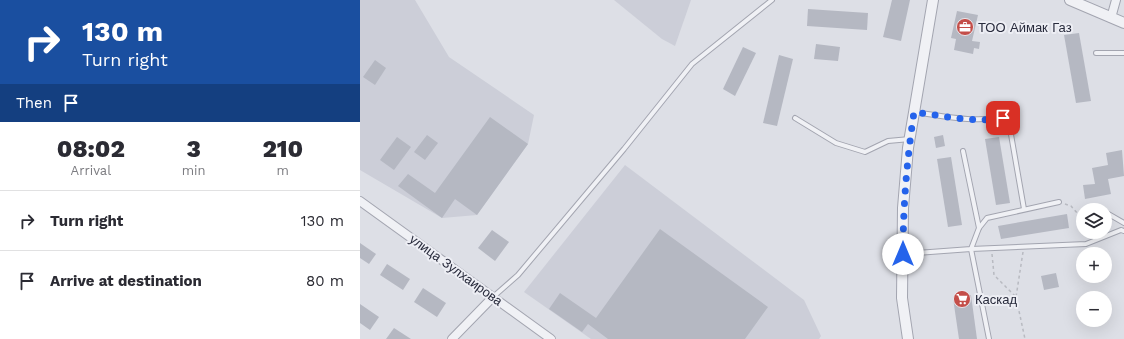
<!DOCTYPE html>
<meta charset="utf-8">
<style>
body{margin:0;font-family:"Work Sans",sans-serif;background:#f7f7f7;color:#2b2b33;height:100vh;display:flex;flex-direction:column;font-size:15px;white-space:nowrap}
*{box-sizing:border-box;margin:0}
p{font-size:13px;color:#7c7c81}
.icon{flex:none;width:22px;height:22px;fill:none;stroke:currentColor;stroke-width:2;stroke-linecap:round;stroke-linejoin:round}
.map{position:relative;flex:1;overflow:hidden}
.panel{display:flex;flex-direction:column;background:#fff;width:360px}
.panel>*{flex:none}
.hud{background:#1a4fa0;color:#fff;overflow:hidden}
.tools{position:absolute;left:716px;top:203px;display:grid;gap:8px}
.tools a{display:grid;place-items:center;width:36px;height:36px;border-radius:50%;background:#fff;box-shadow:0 4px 16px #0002;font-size:20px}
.pin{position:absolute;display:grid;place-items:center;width:34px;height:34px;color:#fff;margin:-17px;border-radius:8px;box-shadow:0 2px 6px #0006}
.me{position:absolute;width:44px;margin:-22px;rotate:0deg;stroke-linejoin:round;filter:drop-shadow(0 0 3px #0008)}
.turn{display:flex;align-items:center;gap:14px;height:84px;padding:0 16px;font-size:18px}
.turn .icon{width:52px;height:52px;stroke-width:2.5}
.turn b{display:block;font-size:28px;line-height:34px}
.then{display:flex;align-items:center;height:38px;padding:0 16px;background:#0003;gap:8px;font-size:15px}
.eta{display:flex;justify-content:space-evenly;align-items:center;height:68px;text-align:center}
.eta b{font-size:24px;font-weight:800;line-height:28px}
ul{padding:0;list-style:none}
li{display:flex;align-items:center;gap:12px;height:60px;padding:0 16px;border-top:1px solid #e1e1e2}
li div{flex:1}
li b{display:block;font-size:15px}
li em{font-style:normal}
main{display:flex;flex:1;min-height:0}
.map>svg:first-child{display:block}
.built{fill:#ccced8}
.building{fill:#b5b8c2}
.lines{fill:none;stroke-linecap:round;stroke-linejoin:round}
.service-casing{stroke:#a3a5b0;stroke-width:6}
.minor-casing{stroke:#a3a5b0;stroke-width:10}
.tertiary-casing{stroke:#a3a5b0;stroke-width:12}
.path{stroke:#b8bac1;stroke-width:1.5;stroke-dasharray:3 3;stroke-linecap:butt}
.service{stroke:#f0f1f5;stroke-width:4}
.minor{stroke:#f0f1f5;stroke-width:8}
.tertiary{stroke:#f0f1f5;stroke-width:10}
.route{stroke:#2563eb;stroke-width:7;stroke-dasharray:0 12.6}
.labels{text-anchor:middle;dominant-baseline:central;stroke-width:4;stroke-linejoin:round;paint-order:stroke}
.poi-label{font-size:13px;fill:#282b3c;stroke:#edeef4;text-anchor:start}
.street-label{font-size:13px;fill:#282b3c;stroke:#edeef4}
</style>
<main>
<section class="panel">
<div class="hud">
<div class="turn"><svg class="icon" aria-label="right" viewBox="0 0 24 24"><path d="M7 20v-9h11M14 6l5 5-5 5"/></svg><div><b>130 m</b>Turn right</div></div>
<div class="then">Then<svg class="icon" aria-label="arrive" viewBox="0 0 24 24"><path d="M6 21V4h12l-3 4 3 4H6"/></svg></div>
</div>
<div class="eta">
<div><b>08:02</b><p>Arrival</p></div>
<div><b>3</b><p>min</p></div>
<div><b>210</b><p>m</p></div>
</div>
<ul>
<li><svg class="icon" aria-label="right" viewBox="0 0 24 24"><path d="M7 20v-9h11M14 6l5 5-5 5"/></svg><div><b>Turn right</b></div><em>130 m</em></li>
<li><svg class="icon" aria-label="arrive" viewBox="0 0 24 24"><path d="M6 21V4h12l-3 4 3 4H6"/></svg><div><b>Arrive at destination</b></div><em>80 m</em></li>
</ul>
</section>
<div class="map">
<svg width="764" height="339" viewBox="0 0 764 339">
<rect width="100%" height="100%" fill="#dddfe6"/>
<g class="built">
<path d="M0,0H55L89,57L174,115L168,144L117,215L82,218L0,170Z"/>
<path d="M254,0H331L315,46L302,39Z"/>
<path d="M265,165L444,300L461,336L459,339H231L164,292Z"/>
</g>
<g class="building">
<path d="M532,0H550L541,41L523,37Z"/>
<path d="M448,9L508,13L507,30L447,26Z"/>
<path d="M597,11L618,15L612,41L620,42L619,49L614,48L613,54L594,50L596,39L591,38Z"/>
<path d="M719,33L731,101L716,103L704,35Z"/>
<path d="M456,44L480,47L478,61L454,59Z"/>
<path d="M383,47L396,53L375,96L363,89Z"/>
<path d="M419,55L433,59L417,126L403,123Z"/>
<path d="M15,60L26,68L15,85L3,77Z"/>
<path d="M130,117L168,144L117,215L95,199L82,218L38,186L48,174L75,193Z"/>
<path d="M67,135L78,143L65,160L54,152Z"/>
<path d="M583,135L585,146L576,148L574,137Z"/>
<path d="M37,137L51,147L34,170L20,160Z"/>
<path d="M639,137L650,203L636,205L625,139Z"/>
<path d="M762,150L764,176L748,179L751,194L725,199L723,185L735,184L732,168L748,165L746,153Z"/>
<path d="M591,157L602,225L588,227L577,159Z"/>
<path d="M707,214L709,228L641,239L638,226Z"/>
<path d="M300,229L408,307L385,339H248L228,324L222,332L189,309L200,293L236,318Z"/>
<path d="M132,230L149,242L135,261L118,248Z"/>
<path d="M0,243L16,254L9,264L0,258Z"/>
<path d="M27,264L50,279L43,290L20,275Z"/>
<path d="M696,273L699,287L684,290L681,276Z"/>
<path d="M63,288L86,303L77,317L54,302Z"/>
<path d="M611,295L617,339H599L593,298Z"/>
<path d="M0,304L19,317L10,330L0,323Z"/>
<path d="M34,328L51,339H26Z"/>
</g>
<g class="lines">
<g class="service-casing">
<g id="service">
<path d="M736,53H764"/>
<path d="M554,112C584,116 614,123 643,117L649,123L664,209"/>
<path d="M435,118L476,143L505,152L528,141L550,139"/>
<path d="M603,151L619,228"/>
<path d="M745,212L764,223"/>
<path d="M543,254L611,249L619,228L627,218L699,202"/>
<path d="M133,297L158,275L264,149L332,64L412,0"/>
<path d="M629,339L611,249L726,244L761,230L764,231"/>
</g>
</g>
<g class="minor-casing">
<g id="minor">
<path d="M751,18L756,0"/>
<path d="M0,201L191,339"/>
<path d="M92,339L133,297"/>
</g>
</g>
<g class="tertiary-casing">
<g id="tertiary">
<path d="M710,0L764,23"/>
<path d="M548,339L542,298L543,208L548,148L573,0"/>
</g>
</g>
<g class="path">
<path d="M705,204L711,206L718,214H723"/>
<path d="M663,252L656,297L665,339"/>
<path d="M632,254L634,275L656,297"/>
</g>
<use href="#service" class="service"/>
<use href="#minor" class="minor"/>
<use href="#tertiary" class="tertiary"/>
</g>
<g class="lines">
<path class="route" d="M543,254C543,206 547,159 554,112C584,116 614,123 643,118"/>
</g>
<defs>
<g id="office-disc" transform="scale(0.9)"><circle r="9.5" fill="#c44e49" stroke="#edeef4"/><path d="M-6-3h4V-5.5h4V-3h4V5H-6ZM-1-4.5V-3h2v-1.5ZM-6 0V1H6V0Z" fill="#fff"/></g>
<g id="supermarket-disc" transform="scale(0.9)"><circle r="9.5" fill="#c44e49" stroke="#edeef4"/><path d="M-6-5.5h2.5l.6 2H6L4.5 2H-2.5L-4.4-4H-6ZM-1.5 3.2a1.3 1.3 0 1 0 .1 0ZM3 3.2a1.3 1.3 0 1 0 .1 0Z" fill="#fff"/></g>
</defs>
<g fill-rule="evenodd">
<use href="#office-disc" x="605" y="27"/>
<use href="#supermarket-disc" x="602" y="299"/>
</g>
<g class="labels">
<g class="poi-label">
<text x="618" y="27">ТОО Аймак Газ</text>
<text x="615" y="299">Каскад</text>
</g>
<g class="street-label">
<text transform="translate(96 270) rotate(36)">улица Зулхаирова</text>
</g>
</g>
</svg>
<div class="tools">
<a><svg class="icon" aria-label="layers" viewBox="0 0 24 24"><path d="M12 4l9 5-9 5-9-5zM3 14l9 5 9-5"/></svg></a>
<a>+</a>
<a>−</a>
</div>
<div class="pin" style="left:643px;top:118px;background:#d93025"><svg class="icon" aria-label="arrive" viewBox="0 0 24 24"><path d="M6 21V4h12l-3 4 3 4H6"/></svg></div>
<svg class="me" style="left:543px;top:254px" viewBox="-20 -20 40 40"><circle r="19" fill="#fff"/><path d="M0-13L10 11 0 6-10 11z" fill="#2563eb"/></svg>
</div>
</main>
